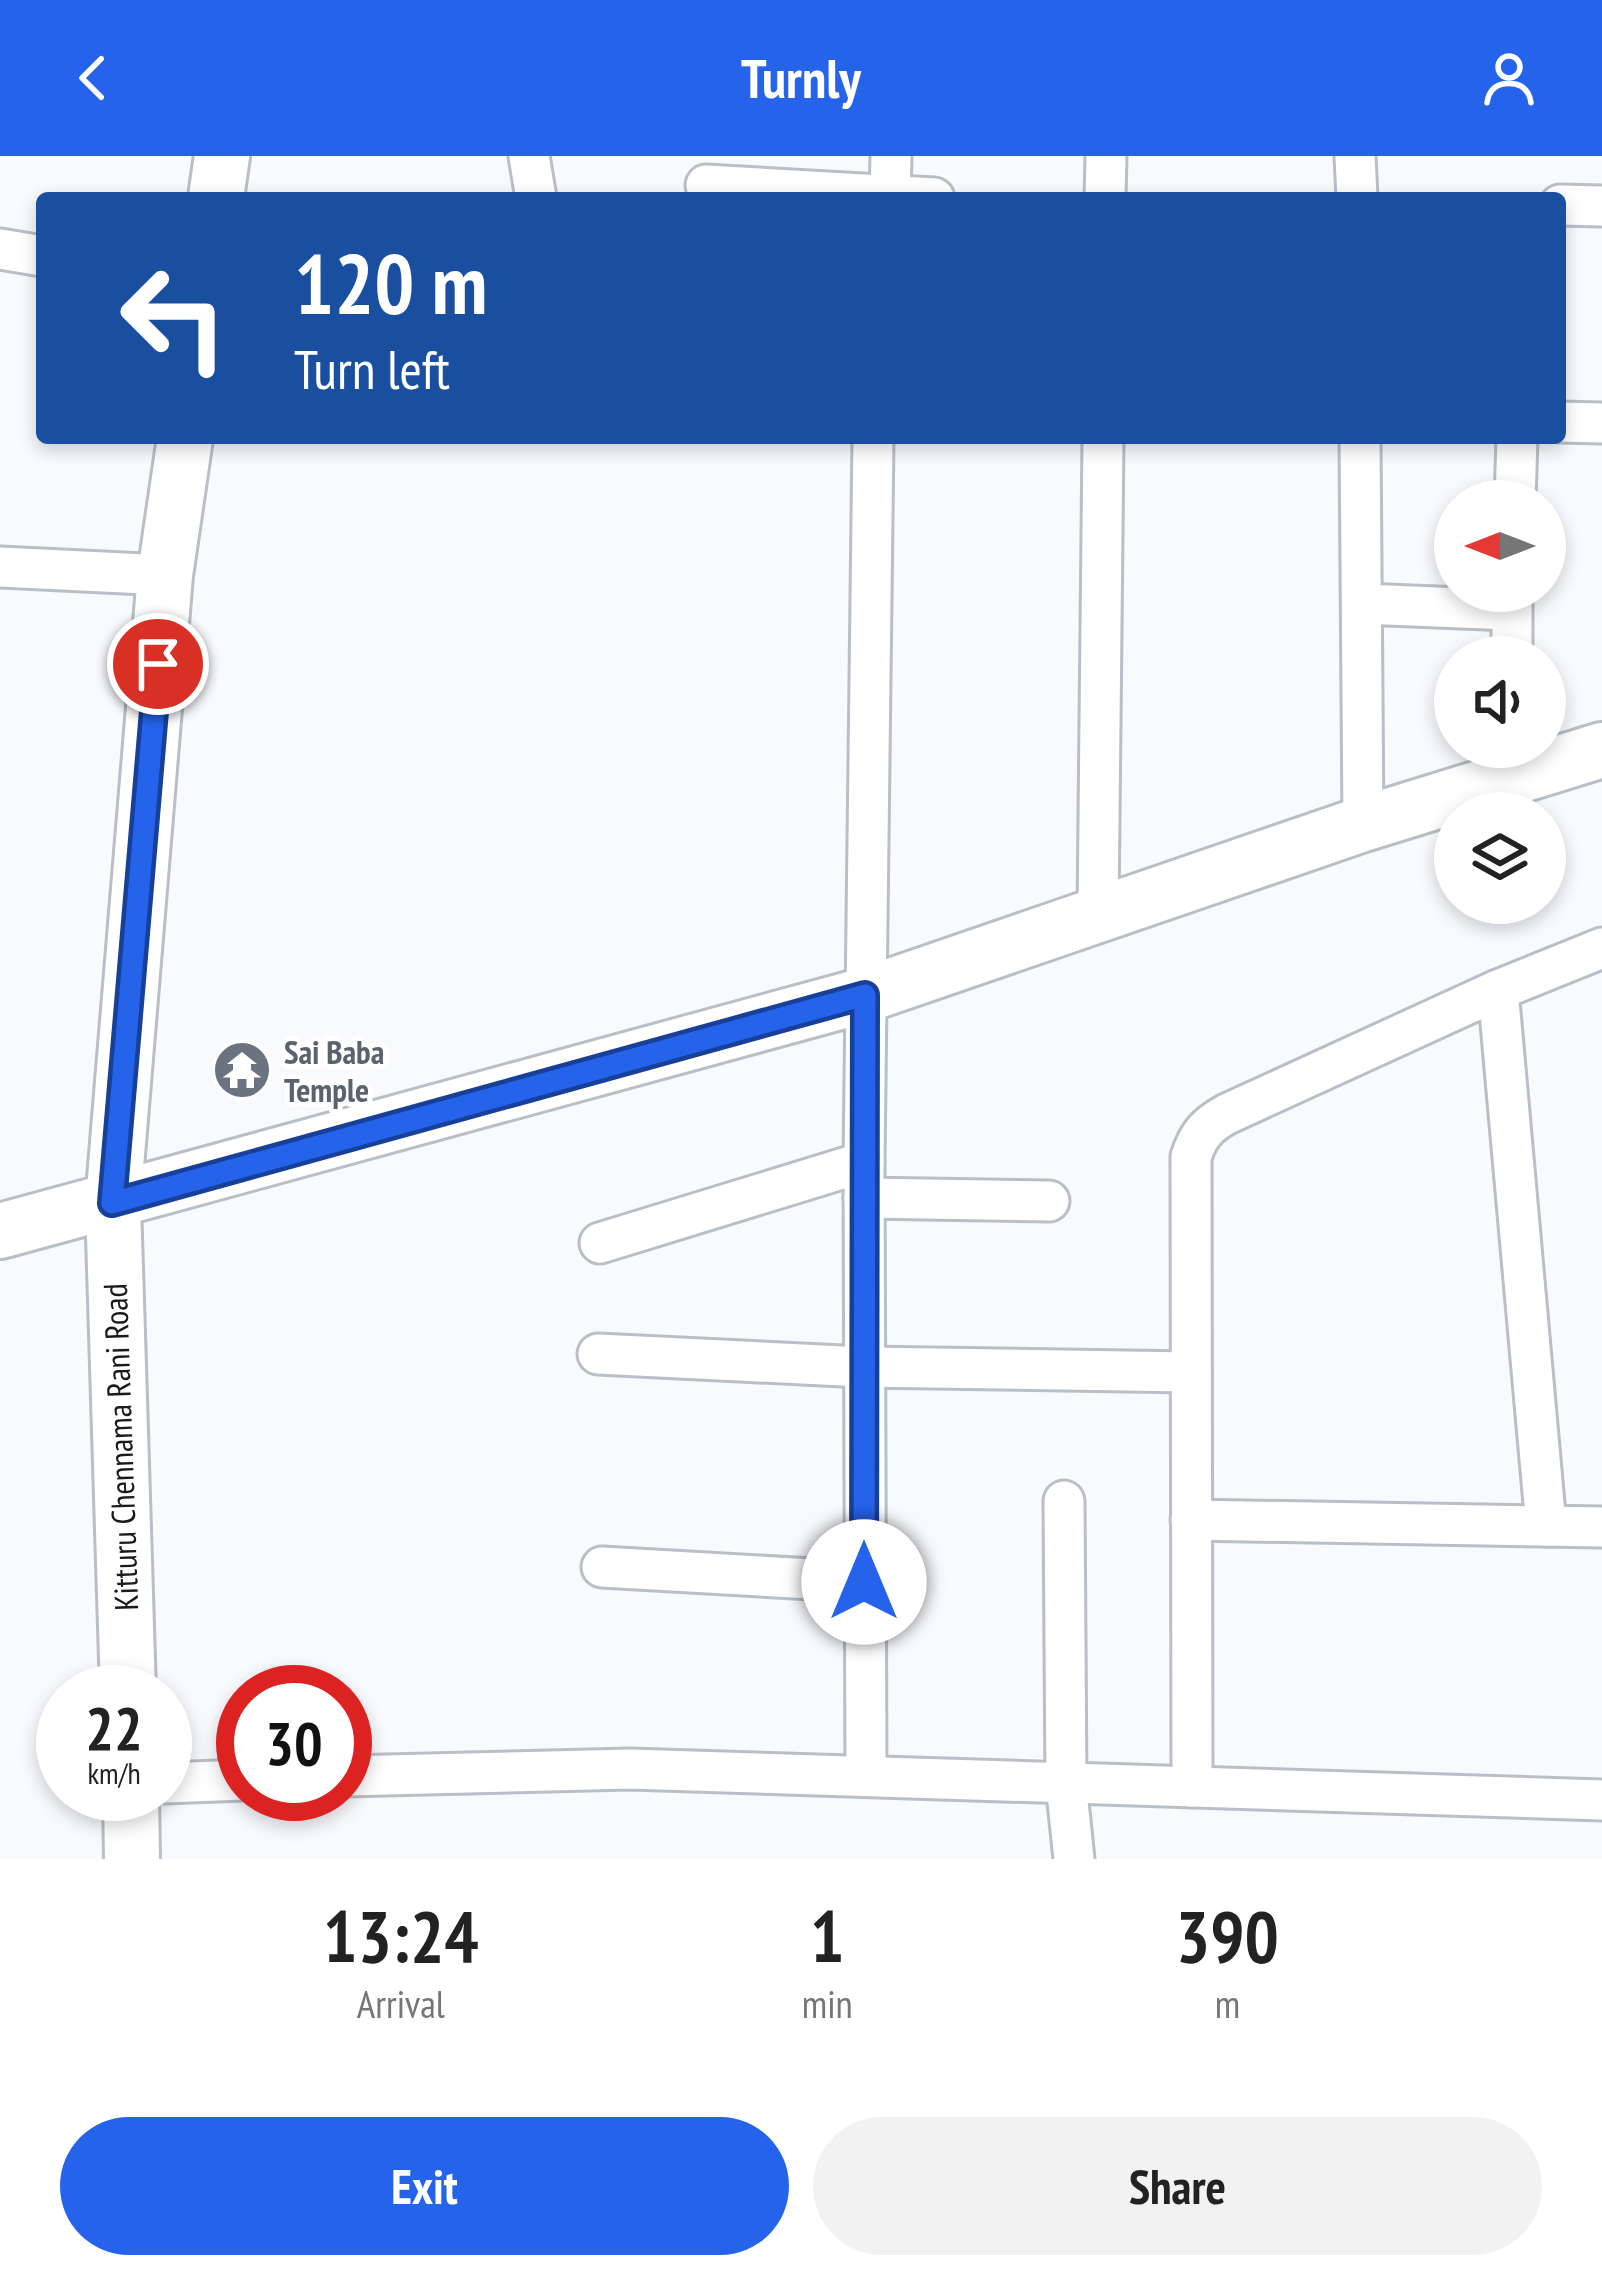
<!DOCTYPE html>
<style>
body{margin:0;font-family:"PT Sans Narrow",sans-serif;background:#f2f2f2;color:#222;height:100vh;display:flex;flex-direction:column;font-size:45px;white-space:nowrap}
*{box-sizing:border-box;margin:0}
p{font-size:39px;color:#767676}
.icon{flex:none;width:66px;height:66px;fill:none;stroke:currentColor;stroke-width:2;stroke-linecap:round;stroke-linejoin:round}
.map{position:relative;height:1703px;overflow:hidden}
.drawer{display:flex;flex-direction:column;background:#fff;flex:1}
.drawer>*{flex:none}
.hud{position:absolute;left:36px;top:36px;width:1530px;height:252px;border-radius:12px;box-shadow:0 6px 18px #0003;background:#1a4fa0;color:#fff;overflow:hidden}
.needle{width:78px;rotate:270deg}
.buttons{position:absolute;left:1434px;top:324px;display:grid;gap:24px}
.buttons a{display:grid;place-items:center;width:132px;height:132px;border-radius:50%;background:#fff;box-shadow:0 6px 18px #0003;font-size:60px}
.speed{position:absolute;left:36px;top:1509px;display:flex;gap:24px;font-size:60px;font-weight:700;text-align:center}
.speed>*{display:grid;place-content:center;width:156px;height:156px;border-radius:50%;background:#fff;box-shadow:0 6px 18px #0003;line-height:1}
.speed small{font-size:30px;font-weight:400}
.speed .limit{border:18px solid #d22;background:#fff;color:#111}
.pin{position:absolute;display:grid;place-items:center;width:102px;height:102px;color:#fff;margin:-51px;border:6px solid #fff;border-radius:50%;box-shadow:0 3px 12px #0007}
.me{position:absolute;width:132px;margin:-66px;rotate:0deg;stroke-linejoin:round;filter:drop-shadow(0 0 9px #0008)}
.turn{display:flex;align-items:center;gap:42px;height:252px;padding:0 60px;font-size:54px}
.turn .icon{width:156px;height:156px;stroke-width:2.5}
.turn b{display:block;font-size:84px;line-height:102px}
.eta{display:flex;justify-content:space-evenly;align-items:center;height:204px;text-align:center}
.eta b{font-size:72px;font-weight:800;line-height:84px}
.cta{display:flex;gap:24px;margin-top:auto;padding:24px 60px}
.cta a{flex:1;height:138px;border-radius:72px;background:#2563eb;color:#fff;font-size:48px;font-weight:800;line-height:138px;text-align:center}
.cta a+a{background:#f2f2f2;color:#222}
header{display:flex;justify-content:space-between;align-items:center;height:156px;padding:0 60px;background:#2563eb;color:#fff;font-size:54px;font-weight:800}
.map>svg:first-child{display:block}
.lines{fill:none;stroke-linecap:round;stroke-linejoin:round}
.street-casing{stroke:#babfc7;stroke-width:45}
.secondary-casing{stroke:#babfc7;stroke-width:60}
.street{stroke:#fff;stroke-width:39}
.secondary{stroke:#fff;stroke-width:54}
.route-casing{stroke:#184099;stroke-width:30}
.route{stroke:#2563eb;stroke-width:21}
.labels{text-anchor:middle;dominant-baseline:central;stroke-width:10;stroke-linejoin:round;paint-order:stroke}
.worship-label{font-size:33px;font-weight:bold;fill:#5b616d;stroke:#fff;text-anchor:start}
.street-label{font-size:33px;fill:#181a1d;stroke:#fff}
</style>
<header><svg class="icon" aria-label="back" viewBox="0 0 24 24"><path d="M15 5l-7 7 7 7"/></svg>Turnly<svg class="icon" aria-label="person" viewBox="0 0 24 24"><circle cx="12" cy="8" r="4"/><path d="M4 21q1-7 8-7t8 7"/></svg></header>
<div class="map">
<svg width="1602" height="1703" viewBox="0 0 1602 1703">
<rect width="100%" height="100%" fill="#f8fafd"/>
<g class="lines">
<g class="street-casing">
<g id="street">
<path d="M529,0L536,42"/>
<path d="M1355,0L1357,42"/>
<path d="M706,29L934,42"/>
<path d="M890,42L891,0"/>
<path d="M1105,42L1106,0"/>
<path d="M1560,49L1602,50"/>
<path d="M0,93L42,100"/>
<path d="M1560,266L1602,267"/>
<path d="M1360,282L1363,668"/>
<path d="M1515,345L1517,282"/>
<path d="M0,411L165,419"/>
<path d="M1512,435V501"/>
<path d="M1362,448L1511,454"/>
<path d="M1098,757L1103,282"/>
<path d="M1498,834L1546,1370"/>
<path d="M864,1042L1049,1045"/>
<path d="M600,1087L864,1006"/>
<path d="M598,1198L863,1211L1191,1216"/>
<path d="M1064,1345L1066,1627L1074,1703"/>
<path d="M1191,1364L1602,1371"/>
<path d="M602,1411L864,1426"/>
<path d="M345,1620L630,1613L1602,1644"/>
<path d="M866,1620L864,1006L873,282"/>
<path d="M165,1627L243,1624"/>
<path d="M1192,1631L1191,1001C1198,979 1207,969 1227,958L1498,834L1602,792"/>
</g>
</g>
<g class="secondary-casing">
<g id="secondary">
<path d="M216,42L222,0"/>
<path d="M0,1075L865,839L1363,668L1602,594"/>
<path d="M128,1536L113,1047L165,419L185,282"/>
<path d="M131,1638L132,1703"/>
</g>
</g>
<use href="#street" class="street"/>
<use href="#secondary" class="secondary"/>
</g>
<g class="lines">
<g class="route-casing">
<path id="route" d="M158,508L112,1047L865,839L864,1426"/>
</g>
<use href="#route" class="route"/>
</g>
<defs>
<g id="temple-disc" transform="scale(3)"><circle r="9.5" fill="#6b7280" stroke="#fff"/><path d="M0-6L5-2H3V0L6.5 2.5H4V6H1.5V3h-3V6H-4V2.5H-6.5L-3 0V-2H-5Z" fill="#fff"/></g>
</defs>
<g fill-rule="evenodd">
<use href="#temple-disc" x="242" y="914"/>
</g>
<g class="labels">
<g class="worship-label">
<text x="284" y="895">Sai Baba<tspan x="284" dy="38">Temple</tspan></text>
</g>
<g class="street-label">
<text transform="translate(120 1291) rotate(-92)">Kitturu Chennama Rani Road</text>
</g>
</g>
</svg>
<div class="buttons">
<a><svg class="needle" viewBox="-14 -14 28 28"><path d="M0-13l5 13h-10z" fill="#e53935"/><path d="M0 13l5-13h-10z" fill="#767676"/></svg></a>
<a><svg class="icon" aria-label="sound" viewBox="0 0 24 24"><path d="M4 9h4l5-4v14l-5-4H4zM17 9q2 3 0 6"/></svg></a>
<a><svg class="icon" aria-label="layers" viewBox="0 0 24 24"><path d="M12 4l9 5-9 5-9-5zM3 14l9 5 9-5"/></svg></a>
</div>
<div class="speed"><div>22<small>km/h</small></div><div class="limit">30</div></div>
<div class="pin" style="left:158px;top:508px;background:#d93025"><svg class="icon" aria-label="arrive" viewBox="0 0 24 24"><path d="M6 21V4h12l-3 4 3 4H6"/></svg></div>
<svg class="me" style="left:864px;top:1426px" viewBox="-20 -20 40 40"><circle r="19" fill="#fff"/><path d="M0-13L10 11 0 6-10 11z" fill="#2563eb"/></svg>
<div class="hud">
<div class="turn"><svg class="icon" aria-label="left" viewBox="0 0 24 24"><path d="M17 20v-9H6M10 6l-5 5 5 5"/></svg><div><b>120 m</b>Turn left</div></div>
</div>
</div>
<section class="drawer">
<div class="eta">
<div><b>13:24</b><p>Arrival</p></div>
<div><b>1</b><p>min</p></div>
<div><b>390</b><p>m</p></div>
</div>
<div class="cta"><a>Exit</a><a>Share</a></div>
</section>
